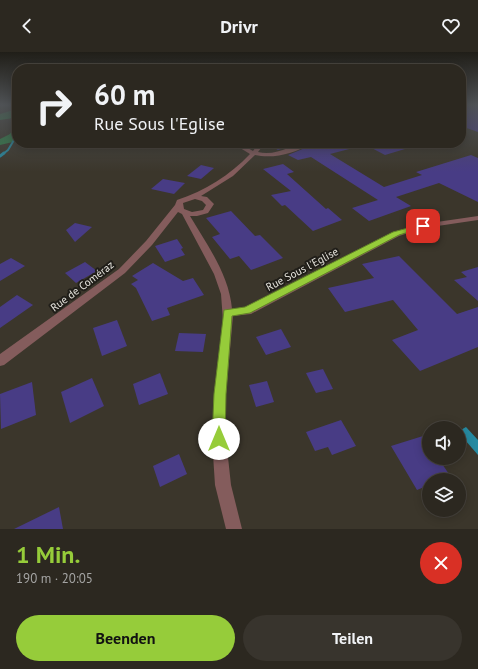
<!DOCTYPE html>
<html lang="de">
<meta charset="utf-8">
<style>
body{margin:0;font-family:"PT Sans",sans-serif;background:#38342d;color:#f1f3f6;height:100vh;display:flex;flex-direction:column;font-size:15px;white-space:nowrap}
*{box-sizing:border-box;margin:0}
p{font-size:13px;color:#a6a6a5}
.icon{flex:none;width:22px;height:22px;fill:none;stroke:currentColor;stroke-width:2;stroke-linecap:round;stroke-linejoin:round}
.map{position:relative;height:477px;overflow:hidden}
.drawer{display:flex;flex-direction:column;background:#2c2820;flex:1}
.drawer>*{flex:none}
.top-card{position:absolute;left:12px;top:12px;width:454px;height:84px;border-radius:16px;box-shadow:0 2px 10px #0003,0 0 0 1px #48443e;background:#2c2820;color:#f1f3f6;overflow:hidden}
.controls{position:absolute;left:422px;top:369px;display:grid;gap:8px}
.controls a{display:grid;place-items:center;width:44px;height:44px;border-radius:50%;background:#2c2820;box-shadow:0 2px 10px #0003,0 0 0 1px #48443e;font-size:20px}
.pin{position:absolute;display:grid;place-items:center;width:34px;height:34px;color:#fff;margin:-17px;border-radius:8px;box-shadow:0 2px 6px #0006}
.me{position:absolute;width:44px;margin:-22px;rotate:0deg;stroke-linejoin:round;filter:drop-shadow(0 0 3px #0008)}
.turn{display:flex;align-items:center;gap:14px;height:84px;padding:0 16px;font-size:18px}
.turn .icon{width:52px;height:52px;stroke-width:2.5}
.turn b{display:block;font-size:28px;line-height:34px}
.round{display:grid;place-items:center;flex:none;width:42px;height:42px;border-radius:21px;background:#38342d}
.summary{display:flex;align-items:center;justify-content:space-between;height:68px;padding:0 16px}
h1{font-size:24px;font-weight:600;line-height:30px;color:#96cc3a}
.primary-button{display:flex;gap:8px;margin-top:auto;padding:8px 16px}
.primary-button a{flex:1;height:46px;border-radius:24px;background:#96cc3a;color:#111;font-size:16px;font-weight:600;line-height:46px;text-align:center}
.primary-button a+a{background:#38342d;color:#f1f3f6}
header{display:flex;justify-content:space-between;align-items:center;height:52px;padding:0 16px;background:#2c2820;font-size:18px;font-weight:600}
.map>svg:first-child{display:block}
.forest{fill:#2e7e46}
.water{fill:#268aa1}
.lines{fill:none;stroke-linecap:round;stroke-linejoin:round}
.stream-far1{stroke:#268aa1;stroke-width:2}
.stream{stroke:#268aa1;stroke-width:3}
.building{fill:#483c85}
.minor{fill:#845c5c;fill-rule:evenodd}
.route{fill:#96cc3a;stroke:#628526}
.labels{text-anchor:middle;dominant-baseline:central;stroke-width:4;stroke-linejoin:round;paint-order:stroke}
.street-label{font-size:11px;fill:#e6e4dd;stroke:#201e19}
</style>
<header><svg class="icon" aria-label="back" viewBox="0 0 24 24"><path d="M15 5l-7 7 7 7"/></svg>Drivr<svg class="icon" aria-label="heart" viewBox="0 0 24 24"><path d="M12 20l-8-8c-3-5 5-10 8-4 3-6 11-1 8 4z"/></svg></header>
<div class="map">
<svg width="478" height="477" viewBox="0 0 478 477">
<rect width="100%" height="100%" fill="#3b362b"/>
<path class="forest" d="M17,57V89L0,93V87L10,82L16,71L13,66L0,68V62Z"/>
<path class="water" d="M466,375L478,388V403L459,381V379Z"/>
<g class="lines">
<path class="stream-far1" d="M3,102L8,98L17,83"/>
<path class="stream" d="M0,104L4,101"/>
</g>
<g class="building">
<path d="M467,53H478V80L461,74V55Z"/>
<path d="M266,91H299L278,98Z"/>
<path d="M311,91H356L357,95L330,102L384,135L422,123L416,120L471,103L478,106V150L439,131L396,145L411,154L369,169L352,156L378,148L311,105L298,108L288,103L305,96Z"/>
<path d="M362,91H415V94L385,103Z"/>
<path d="M283,112L294,120L287,122L326,157L328,156L342,168L313,179L285,153L282,154L271,143L291,139L263,117Z"/>
<path d="M201,113L214,116L201,127L187,124Z"/>
<path d="M163,127L185,131L174,142L151,137Z"/>
<path d="M231,159L255,184L260,183L283,206L251,218L239,204L230,207L212,185L220,182L206,166Z"/>
<path d="M75,171L92,175L75,190L66,178Z"/>
<path d="M177,187L183,196L181,197L185,203L165,210L155,194Z"/>
<path d="M399,204L457,262L478,255V295L420,319L392,288L418,278L393,248L345,260L328,236L374,226L362,212Z"/>
<path d="M11,206L25,214L0,229V212Z"/>
<path d="M85,210L97,219L76,231L65,221Z"/>
<path d="M153,211L183,229L193,226L204,243L167,256L170,263L152,269L136,236L131,232L138,228L132,224Z"/>
<path d="M478,215V249L454,228L467,225L461,220Z"/>
<path d="M17,243L33,253L0,276V255Z"/>
<path d="M117,268L127,294L102,304L93,276Z"/>
<path d="M281,277L291,295L266,303L256,285Z"/>
<path d="M179,281L206,282L203,300L175,299Z"/>
<path d="M323,317L333,337L316,341L306,321Z"/>
<path d="M160,321L168,342L139,353L133,332Z"/>
<path d="M92,326L104,354L70,371L61,340Z"/>
<path d="M267,329L274,350L256,355L249,333Z"/>
<path d="M32,330L36,363L1,377L0,342Z"/>
<path d="M341,368L356,394L332,403L328,395L315,399L306,380Z"/>
<path d="M423,384L429,393V406H438L451,425L444,428H429V433L417,438L391,394Z"/>
<path d="M179,402L187,422L160,435L153,414Z"/>
<path d="M59,455L63,477H14Z"/>
</g>
<g class="lines">
<path class="minor" d="M232,91H239L253,99L259,91H265L258,100C277,105 292,91 310,91C296,102 272,107 255,103L233,124L201,144L207,145L214,152L208,161L197,164H190C207,193 229,222 232,257L245,255L393,180L423,172L478,164V168L424,176L399,184L251,262L233,264L226,342V387L231,433L242,477H226L215,433L212,387L214,342L223,269L221,242L214,222L182,162L178,160L152,193L125,221L4,313L0,314V302L119,217L146,189L175,153L177,148C205,139 230,123 250,102ZM195,147L202,149L206,153L203,158L192,160L184,157L183,151Z"/>
</g>
<linearGradient id="sky" x2="0" y2="1"><stop stop-color="#201e18"/><stop offset="0.44" stop-color="#4f5255"/><stop offset="1" stop-color="#4f5255" stop-opacity="0"/></linearGradient>
<rect width="478" height="120" fill="url(#sky)"/>
<path class="route" d="M423,172H426V175L399,183L250,261L232,264L226,342L225,387L223,391L219,393L214,391L212,387L214,342L224,258L245,255L393,180Z"/>
<g class="labels">
<g class="street-label">
<text transform="translate(302 217) rotate(-28)">Rue Sous l'Eglise</text>
<text transform="translate(82 234) rotate(-37)">Rue de Coméraz</text>
</g>
</g>
</svg>
<div class="controls">
<a><svg class="icon" aria-label="sound" viewBox="0 0 24 24"><path d="M4 9h4l5-4v14l-5-4H4zM17 9q2 3 0 6"/></svg></a>
<a><svg class="icon" aria-label="layers" viewBox="0 0 24 24"><path d="M12 4l9 5-9 5-9-5zM3 14l9 5 9-5"/></svg></a>
</div>
<div class="pin" style="left:423px;top:174px;background:#d93025"><svg class="icon" aria-label="arrive" viewBox="0 0 24 24"><path d="M6 21V4h12l-3 4 3 4H6"/></svg></div>
<svg class="me" style="left:219px;top:387px" viewBox="-20 -20 40 40"><circle r="19" fill="#fff"/><path d="M0-13L10 11 0 6-10 11z" fill="#96cc3a"/></svg>
<div class="top-card">
<div class="turn"><svg class="icon" aria-label="right" viewBox="0 0 24 24"><path d="M7 20v-9h11M14 6l5 5-5 5"/></svg><div><b>60 m</b>Rue Sous l'Eglise</div></div>
</div>
</div>
<section class="drawer">
<div class="summary"><div><h1>1 Min.</h1><p>190 m · 20:05</p></div><a class="round" style="background:#d93025;color:#fff"><svg class="icon" aria-label="close" viewBox="0 0 24 24"><path d="M6 6l12 12M18 6L6 18"/></svg></a></div>
<div class="primary-button"><a>Beenden</a><a>Teilen</a></div>
</section>
